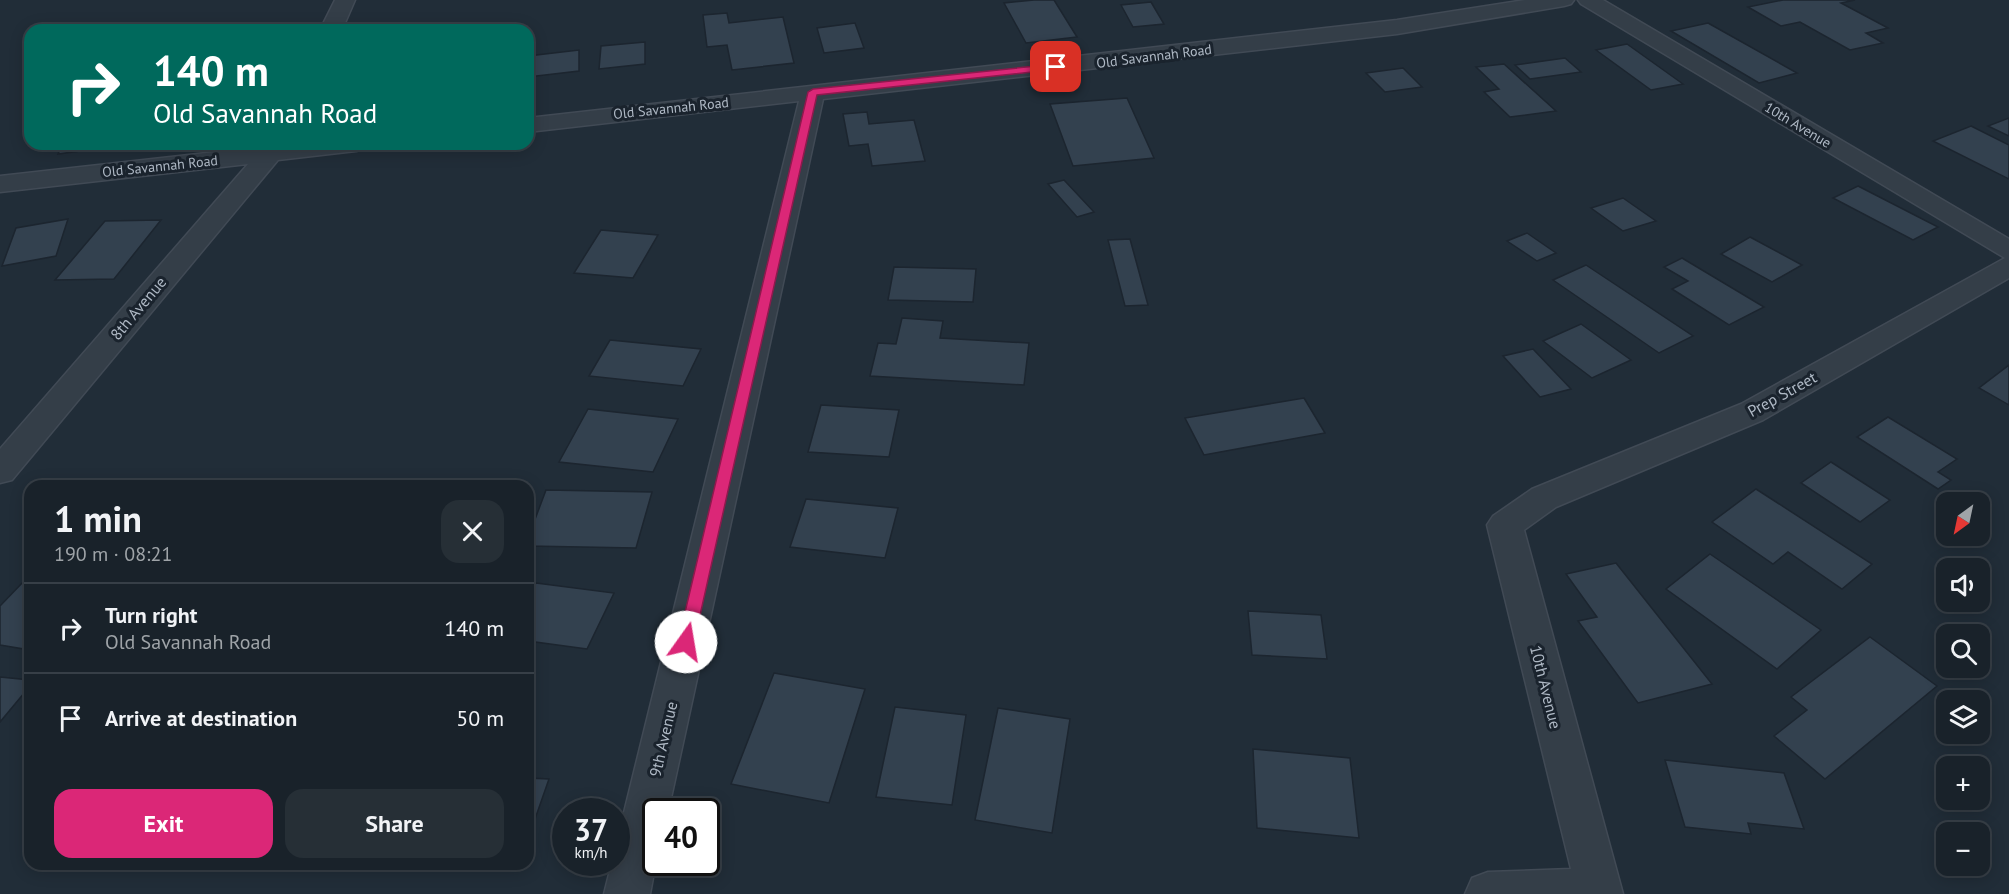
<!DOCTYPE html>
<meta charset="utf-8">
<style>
body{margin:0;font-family:"PT Sans",sans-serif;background:#262f36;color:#f1f3f6;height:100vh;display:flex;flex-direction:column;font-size:22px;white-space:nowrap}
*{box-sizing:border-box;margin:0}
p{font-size:20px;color:#9fa4a8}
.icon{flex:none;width:33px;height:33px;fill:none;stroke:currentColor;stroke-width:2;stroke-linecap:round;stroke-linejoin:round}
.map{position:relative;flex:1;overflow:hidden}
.sheet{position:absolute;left:24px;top:480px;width:510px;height:390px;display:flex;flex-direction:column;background:#19222a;border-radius:18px;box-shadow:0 3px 15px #0003,0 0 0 2px #373f47}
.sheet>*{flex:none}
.hud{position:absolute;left:24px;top:24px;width:510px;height:126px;border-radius:18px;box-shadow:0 3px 15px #0003,0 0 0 2px #373f47;background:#00695c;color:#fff;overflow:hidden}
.needle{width:39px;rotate:213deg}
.controls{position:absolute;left:1936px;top:492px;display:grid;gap:12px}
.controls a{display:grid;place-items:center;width:54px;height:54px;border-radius:12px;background:#19222a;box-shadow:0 3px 15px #0003,0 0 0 2px #373f47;font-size:30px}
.speed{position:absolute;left:552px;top:798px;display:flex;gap:12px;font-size:30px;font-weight:700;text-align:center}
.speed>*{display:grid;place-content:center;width:78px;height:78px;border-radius:50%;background:#19222a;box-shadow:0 3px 15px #0003,0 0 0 2px #373f47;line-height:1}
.speed small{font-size:15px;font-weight:400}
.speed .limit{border:3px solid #111;border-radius:9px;background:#fff;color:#111}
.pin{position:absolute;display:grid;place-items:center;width:51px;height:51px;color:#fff;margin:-26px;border-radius:12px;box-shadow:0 3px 9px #0006}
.me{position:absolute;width:66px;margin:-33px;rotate:13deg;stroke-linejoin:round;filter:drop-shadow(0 0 4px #0008)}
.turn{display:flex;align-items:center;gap:21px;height:126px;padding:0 30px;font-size:27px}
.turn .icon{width:78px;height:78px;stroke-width:2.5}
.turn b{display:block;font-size:42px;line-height:51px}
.round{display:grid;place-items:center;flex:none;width:63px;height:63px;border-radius:18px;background:#262f36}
.head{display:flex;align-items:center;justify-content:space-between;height:102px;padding:0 30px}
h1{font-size:36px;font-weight:600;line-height:45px}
.primary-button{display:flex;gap:12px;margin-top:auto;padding:12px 30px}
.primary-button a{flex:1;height:69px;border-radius:18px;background:#db2777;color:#fff;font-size:24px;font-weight:600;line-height:69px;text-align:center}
.primary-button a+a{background:#262f36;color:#f1f3f6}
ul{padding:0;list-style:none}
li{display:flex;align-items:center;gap:18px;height:90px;padding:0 30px;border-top:2px solid #373f47}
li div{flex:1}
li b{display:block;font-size:22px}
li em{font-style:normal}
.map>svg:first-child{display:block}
.building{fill:#33414f;stroke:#1c252f;stroke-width:1.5}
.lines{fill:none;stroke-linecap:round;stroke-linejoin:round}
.minor-casing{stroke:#414a55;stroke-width:3}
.minor{fill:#343e48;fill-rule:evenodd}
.route{fill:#db2777;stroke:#8e194d;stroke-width:1.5}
.labels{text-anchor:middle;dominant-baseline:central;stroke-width:6;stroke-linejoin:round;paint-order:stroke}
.far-street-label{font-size:14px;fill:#afb9c5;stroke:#1a232d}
.street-label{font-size:16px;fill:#afb9c5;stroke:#1a232d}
</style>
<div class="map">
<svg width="2009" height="894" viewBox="0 0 2009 894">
<rect width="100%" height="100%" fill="#212d38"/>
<g class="building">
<path d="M1034,0H1054L1077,37L1026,43L1004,3Z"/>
<path d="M1783,0H1855L1841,3L1888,28L1866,33L1883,43L1850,50L1800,22L1781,26L1748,7Z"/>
<path d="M1151,2L1164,24L1133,27L1121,5Z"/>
<path d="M727,13L729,23L783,17L794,63L732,70L727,45L707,47L703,15Z"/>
<path d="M855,23L864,48L824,53L817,28Z"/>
<path d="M1708,23L1797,73L1759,83L1671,31Z"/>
<path d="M645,42V64L599,69L601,46Z"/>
<path d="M1627,44L1683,84L1651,90L1596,50Z"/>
<path d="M579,50V71L528,77V56Z"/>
<path d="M1565,58L1581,72L1530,79L1515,65Z"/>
<path d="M1504,64L1556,111L1510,117L1484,92L1499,89L1476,67Z"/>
<path d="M1403,68L1422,87L1385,92L1366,73Z"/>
<path d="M1127,98L1154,158L1073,166L1050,104Z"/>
<path d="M867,112L869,124L914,120L925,161L872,166L868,144L849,146L843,114Z"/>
<path d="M2009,118V136L1988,126Z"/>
<path d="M1971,126L2009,145V179L1933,141Z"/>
<path d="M63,144H105L102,148L58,154Z"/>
<path d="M1064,180L1094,212L1077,217L1048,184Z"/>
<path d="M1858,186L1938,227L1913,240L1833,198Z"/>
<path d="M1623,198L1656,221L1623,231L1591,208Z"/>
<path d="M68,219L56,256L2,266L16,228Z"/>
<path d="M161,220L114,279L55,280L105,221Z"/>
<path d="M601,230L658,235L633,278L574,273Z"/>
<path d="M1527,233L1556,253L1537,261L1507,241Z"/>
<path d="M1750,237L1802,265L1772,282L1721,254Z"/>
<path d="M1130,239L1148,305L1125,306L1108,240Z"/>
<path d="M1682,258L1764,307L1729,325L1672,289L1688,281L1664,267Z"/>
<path d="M1586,265L1693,336L1659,353L1553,280Z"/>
<path d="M894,267L976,269L973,302L888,300Z"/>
<path d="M902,318L943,321L940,338L1029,343L1024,385L870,376L878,343L896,344Z"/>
<path d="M1581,324L1631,360L1592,378L1543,341Z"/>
<path d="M610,340L701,349L683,386L589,376Z"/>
<path d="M1533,349L1571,389L1540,397L1503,356Z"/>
<path d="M2009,365V405L1979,388Z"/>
<path d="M1304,398L1325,433L1204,455L1185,418Z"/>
<path d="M821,405L899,410L889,457L808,452Z"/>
<path d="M588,409L678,419L653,472L559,462Z"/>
<path d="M1888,417L1957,459L1938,472L1951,480L1938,489L1857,437Z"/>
<path d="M1831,462L1890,500L1860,522L1801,483Z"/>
<path d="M1756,489L1872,564L1842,589L1788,552L1773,564L1712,522Z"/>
<path d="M546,490L652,492L636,548L528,546V538Z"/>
<path d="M806,499L898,508L885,558L790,547Z"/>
<path d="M1710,554L1821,630L1777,669L1666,589Z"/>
<path d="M1616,563L1712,684L1638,703L1578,621L1597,617L1566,574Z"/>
<path d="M25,580L30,581V650L0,645V606Z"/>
<path d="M536,583L614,593L587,649L528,641V597Z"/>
<path d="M1248,611L1321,615L1327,659L1252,655Z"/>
<path d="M1870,637L1937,686L1825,779L1774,736L1807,710L1791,697Z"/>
<path d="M774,673L865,689L829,803L731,784Z"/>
<path d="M0,677L30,680V686L0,722Z"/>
<path d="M895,707L966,715L952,805L876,797Z"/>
<path d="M998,708L1070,719L1052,833L975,820Z"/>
<path d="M1253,749L1350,758L1359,838L1257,828Z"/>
<path d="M1665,760L1784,773L1804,829L1748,823L1751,834L1685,827Z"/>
<path d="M528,778L549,779L528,839Z"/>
</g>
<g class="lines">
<g class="minor-casing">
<g id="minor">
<path d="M335,0H355L342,30H320Z"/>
<path d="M1525,0H1574L1571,4L1564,6L1397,34L823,99L668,812H656V862L650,894H604L612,862H616V845L799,101L528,132V118L1397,20Z"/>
<path d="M1578,0H1603L2009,239V278L1763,420L1556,507L1524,530L1623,894H1465L1472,878L1488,872L1571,869L1487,525L1493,516L1532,489L1741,404L2005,258L1581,4Z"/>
<path d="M263,144H368L365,149L356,151L278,160L12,480L0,483V449L248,164L0,192V176L261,147Z"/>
</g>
</g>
<use href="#minor" class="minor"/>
</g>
<path class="route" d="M1056,64L1061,67L1060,69L817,95L694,642L691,647L686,649L680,647L678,642L808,92L813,89Z"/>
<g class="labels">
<g class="far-street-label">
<text transform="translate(1154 56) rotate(-7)">Old Savannah Road</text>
<text transform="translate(671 108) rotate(-6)">Old Savannah Road</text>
<text transform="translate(1798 125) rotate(31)">10th Avenue</text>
<text transform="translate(160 166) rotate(-6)">Old Savannah Road</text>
</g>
<g class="street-label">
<text transform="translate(138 308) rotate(-50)">8th Avenue</text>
<text transform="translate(1782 394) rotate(-29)">Prep Street</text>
<text transform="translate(1546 687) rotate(76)">10th Avenue</text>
<text transform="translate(663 739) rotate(-77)">9th Avenue</text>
</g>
</g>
</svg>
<div class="controls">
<a><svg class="needle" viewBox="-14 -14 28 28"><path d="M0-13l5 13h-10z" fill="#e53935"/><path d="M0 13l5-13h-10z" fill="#9fa4a8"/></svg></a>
<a><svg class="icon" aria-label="sound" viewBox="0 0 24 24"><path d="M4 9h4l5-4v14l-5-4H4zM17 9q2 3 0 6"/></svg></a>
<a><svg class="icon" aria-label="search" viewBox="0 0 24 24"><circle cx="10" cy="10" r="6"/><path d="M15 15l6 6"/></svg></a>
<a><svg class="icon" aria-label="layers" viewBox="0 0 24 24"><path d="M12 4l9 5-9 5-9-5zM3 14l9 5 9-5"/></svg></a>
<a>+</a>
<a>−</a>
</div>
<div class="speed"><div>37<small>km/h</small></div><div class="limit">40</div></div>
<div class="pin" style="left:1056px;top:67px;background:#d93025"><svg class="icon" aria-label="arrive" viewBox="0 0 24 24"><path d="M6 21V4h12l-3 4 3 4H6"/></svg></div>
<svg class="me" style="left:686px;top:642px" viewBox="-20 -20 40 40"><circle r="19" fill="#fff"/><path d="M0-13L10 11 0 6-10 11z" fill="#db2777"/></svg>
<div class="hud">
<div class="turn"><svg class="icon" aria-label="right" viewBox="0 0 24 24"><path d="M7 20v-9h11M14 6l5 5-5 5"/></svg><div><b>140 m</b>Old Savannah Road</div></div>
</div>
<section class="sheet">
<div class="head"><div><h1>1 min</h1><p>190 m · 08:21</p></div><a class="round"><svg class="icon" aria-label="close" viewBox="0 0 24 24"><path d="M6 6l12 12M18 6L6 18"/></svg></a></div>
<ul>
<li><svg class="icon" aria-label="right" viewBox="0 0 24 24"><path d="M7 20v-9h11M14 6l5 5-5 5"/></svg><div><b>Turn right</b><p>Old Savannah Road</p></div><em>140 m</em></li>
<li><svg class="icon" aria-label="arrive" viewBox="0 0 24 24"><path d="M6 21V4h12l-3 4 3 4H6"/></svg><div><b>Arrive at destination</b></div><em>50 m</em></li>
</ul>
<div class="primary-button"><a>Exit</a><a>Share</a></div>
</section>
</div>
